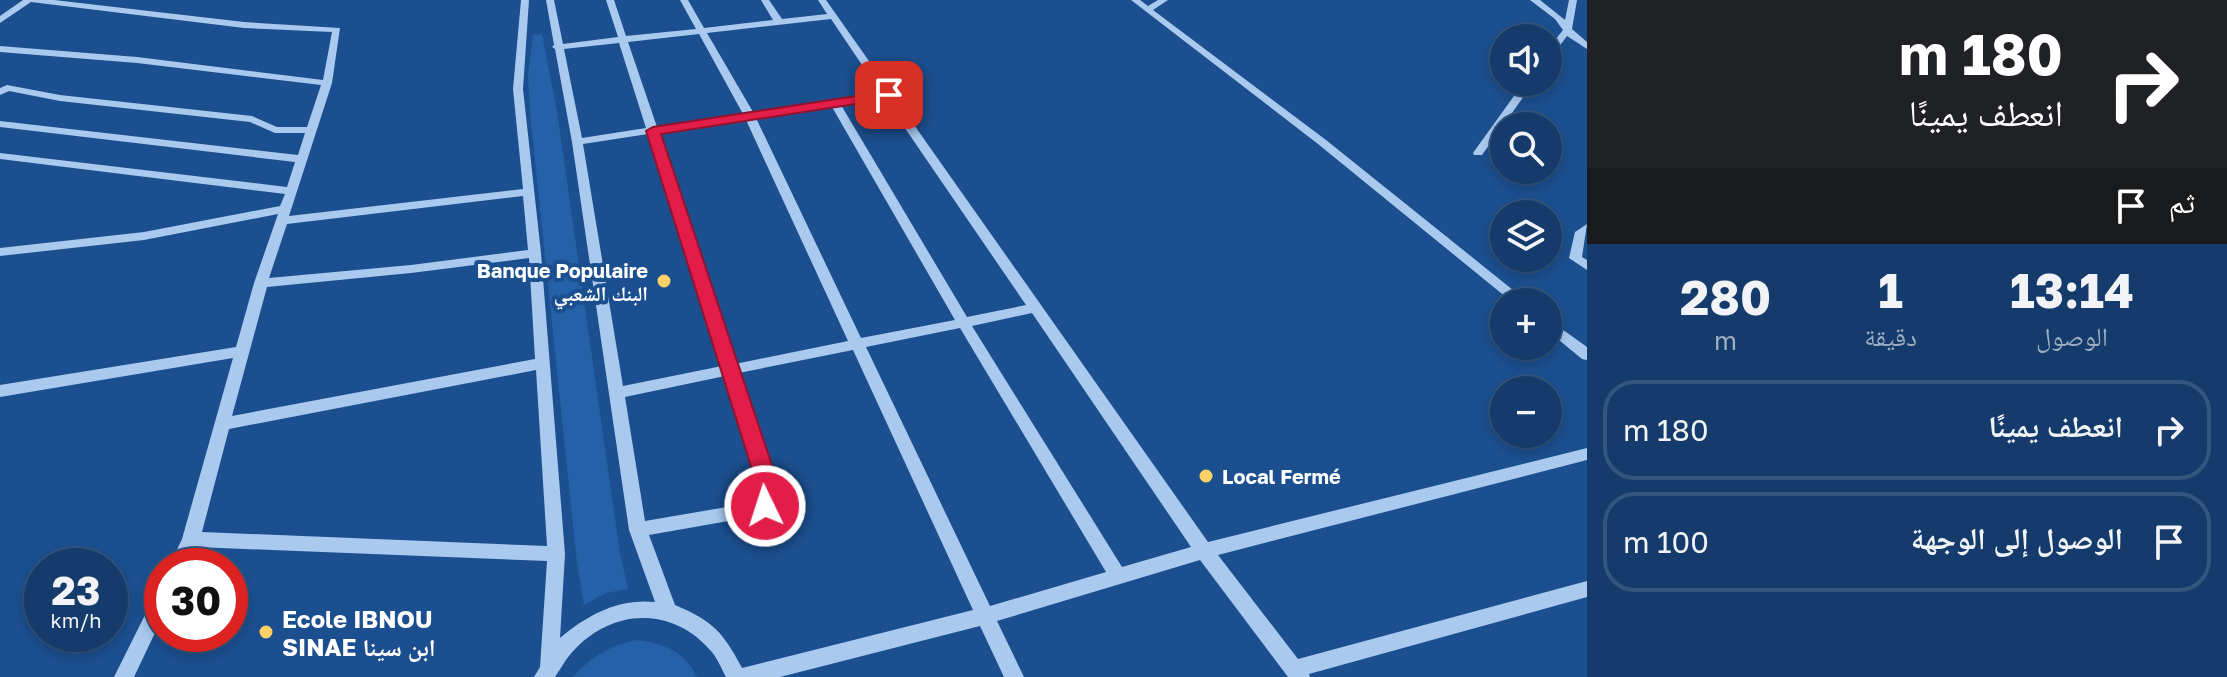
<!DOCTYPE html>
<html lang="ar">
<meta charset="utf-8">
<style>
body{margin:0;font-family:"Golos Text","Noto Naskh Arabic",sans-serif;background:#214673;color:#f1f3f6;direction:rtl;height:100vh;display:flex;flex-direction:column;font-size:30px;white-space:nowrap}
*{box-sizing:border-box;margin:0}
p{font-size:26px;color:#9dadc1}
.icon{flex:none;width:44px;height:44px;fill:none;stroke:currentColor;stroke-width:2;stroke-linecap:round;stroke-linejoin:round}
.map{position:relative;flex:1;overflow:hidden;direction:ltr}
.sheet{display:flex;flex-direction:column;background:#143b6b;width:640px}
.sheet>*{flex:none}
.banner{background:#202124;color:#fff;overflow:hidden}
.tools{position:absolute;left:1490px;top:24px;display:grid;gap:16px}
.tools a{display:grid;place-items:center;width:72px;height:72px;border-radius:50%;background:#143b6b;box-shadow:0 4px 12px #0003,0 0 0 2px #33557e;font-size:40px}
.speed{position:absolute;left:24px;top:548px;display:flex;gap:16px;font-size:40px;font-weight:700;text-align:center}
.speed>*{display:grid;place-content:center;width:104px;height:104px;border-radius:50%;background:#143b6b;box-shadow:0 4px 12px #0003,0 0 0 2px #33557e;line-height:1}
.speed small{font-size:20px;font-weight:400}
.speed .limit{border:12px solid #d22;background:#fff;color:#111}
.pin{position:absolute;display:grid;place-items:center;width:68px;height:68px;color:#fff;margin:-34px;border-radius:16px;box-shadow:0 4px 12px #0006}
.me{position:absolute;width:88px;margin:-44px;rotate:356deg;stroke-linejoin:round;filter:drop-shadow(0 0 6px #0008)}
.turn{display:flex;align-items:center;gap:28px;height:168px;padding:0 32px;font-size:36px}
.turn .icon{width:104px;height:104px;stroke-width:2.5}
.turn b{display:block;font-size:56px;line-height:68px}
.then{display:flex;align-items:center;height:76px;padding:0 32px;background:#0003;gap:16px;font-size:30px}
.eta{display:flex;justify-content:space-evenly;align-items:center;height:136px;text-align:center}
.eta b{font-size:48px;font-weight:700;line-height:56px}
ul{padding:0;list-style:none}
li{display:flex;align-items:center;gap:24px;height:100px;margin:0 16px 12px;padding:0 16px;border:4px solid #33557e;border-radius:32px}
li div{flex:1}
li b{display:block;font-size:30px}
li em{font-style:normal}
main{display:flex;flex:1;min-height:0}
.map>svg:first-child{display:block}
.green{fill:#2461a8}
.lines{fill:none;stroke-linecap:round;stroke-linejoin:round}
.minor{fill:#a9c9ee;fill-rule:evenodd}
.route{fill:#e11d48;stroke:#92132f;stroke-width:2}
.poi-dot{fill:#ffd166;stroke:#1b4f8f;stroke-width:3}
.labels{text-anchor:middle;dominant-baseline:central;stroke-width:8;stroke-linejoin:round;paint-order:stroke}
.poi-label{font-size:20px;font-weight:bold;fill:#fff;stroke:#1b4f8f;text-anchor:end}
.near-poi-label{font-size:24px;font-weight:bold;fill:#fff;stroke:#1b4f8f;text-anchor:start}
</style>
<main>
<section class="sheet">
<div class="banner">
<div class="turn"><svg class="icon" aria-label="right" viewBox="0 0 24 24"><path d="M7 20v-9h11M14 6l5 5-5 5"/></svg><div><b>180 m</b>انعطف يمينًا</div></div>
<div class="then">ثم<svg class="icon" aria-label="arrive" viewBox="0 0 24 24"><path d="M6 21V4h12l-3 4 3 4H6"/></svg></div>
</div>
<div class="eta">
<div><b>13:14</b><p>الوصول</p></div>
<div><b>1</b><p>دقيقة</p></div>
<div><b>280</b><p>m</p></div>
</div>
<ul>
<li><svg class="icon" aria-label="right" viewBox="0 0 24 24"><path d="M7 20v-9h11M14 6l5 5-5 5"/></svg><div><b>انعطف يمينًا</b></div><em>180 m</em></li>
<li><svg class="icon" aria-label="arrive" viewBox="0 0 24 24"><path d="M6 21V4h12l-3 4 3 4H6"/></svg><div><b>الوصول إلى الوجهة</b></div><em>100 m</em></li>
</ul>
</section>
<div class="map">
<svg width="1587" height="677" viewBox="0 0 1587 677">
<rect width="100%" height="100%" fill="#1b4f8f"/>
<g class="green">
<path d="M542,34L557,111L620,553L628,589L606,593L584,605L577,563L530,113L528,74L533,35Z"/>
<path d="M636,640C664,643 684,651 697,677H573C592,656 609,646 636,640Z"/>
</g>
<g class="lines">
<g class="minor">
<path d="M23,0H54L244,22L340,28L332,83L289,216L523,189L513,89L521,0H529L523,89L541,253L565,554L560,638C587,615 619,598 655,602L629,530L572,142L555,49L552,47L554,45L546,0H554L563,44L618,37L606,0H614L626,36L696,29L680,0H688L704,28L773,20L761,0H769L782,19L827,14L818,0H826L1208,542L1587,448V460L1218,555L1298,659L1587,581V597L1309,674L1310,677H1288L1200,560L997,621L1024,677H1004L980,626L780,677H726C721,668 717,657 710,650C670,604 607,609 569,656C564,662 560,670 555,677H534L540,667L547,561L196,547L187,566H169L182,539L233,358L0,397V385L236,347L254,283L278,214L144,240L0,256V248L144,232L280,206L285,194L0,159V153L287,187L295,162L0,127V121L298,155L305,133H275L250,122L60,101L9,91L0,95V88L7,85L60,95L252,116L277,127H307L321,85L137,63L0,52V46L137,57L323,80L332,32L244,28L31,2L0,23V16ZM831,19L881,93L753,112L707,33ZM699,34L743,114L657,127L628,42ZM619,43L646,128L582,138L564,49ZM885,99L1026,305L967,317L841,105ZM832,107L955,320L861,338L756,118ZM746,120L848,341L735,364L659,133ZM648,134L722,366L623,386L583,144ZM523,196L528,250L411,265L269,278L287,224ZM529,258L535,359L232,416L267,287L411,273ZM1032,313L1191,547L1122,567L972,326ZM960,328L1106,572L990,606L866,347ZM853,350L973,610L742,668C723,632 713,621 675,605L649,535L757,516L771,511L779,495L739,373ZM536,370L547,546L202,532L229,429ZM725,376L763,495L756,502L645,521L625,397Z"/>
<path d="M1131,0H1140L1148,6L1158,0H1168L1153,10L1326,140L1528,302H1512L1318,144Z"/>
<path d="M1530,0H1540L1565,20L1569,0H1577L1572,29L1587,42V49L1567,36L1551,58L1548,59V49L1563,30L1555,19Z"/>
<path d="M1524,82H1534L1482,155H1474L1473,153Z"/>
<path d="M1587,224L1582,257L1587,260V270L1569,258L1575,232Z"/>
<path d="M1548,319L1587,347V360L1582,359L1548,331Z"/>
<path d="M162,591V618L134,677H114L156,593Z"/>
</g>
</g>
<path class="route" d="M889,91L896,95L894,98L661,134L782,495L773,513L765,515L758,513L755,506L760,495L646,131L653,127Z"/>
<g class="poi-dot">
<circle cx="664" cy="281" r="8"/>
<circle cx="1206" cy="476" r="8"/>
<circle cx="266" cy="632" r="8"/>
</g>
<g class="labels">
<g class="poi-label">
<text x="648" y="270">Banque Populaire<tspan x="648" dy="23">البنك الشعبي</tspan></text>
<text x="1222" y="476" text-anchor="start">Local Fermé</text>
</g>
<g class="near-poi-label">
<text x="282" y="618">Ecole IBNOU<tspan x="282" dy="28">SINAE ابن سينا</tspan></text>
</g>
</g>
</svg>
<div class="tools">
<a><svg class="icon" aria-label="sound" viewBox="0 0 24 24"><path d="M4 9h4l5-4v14l-5-4H4zM17 9q2 3 0 6"/></svg></a>
<a><svg class="icon" aria-label="search" viewBox="0 0 24 24"><circle cx="10" cy="10" r="6"/><path d="M15 15l6 6"/></svg></a>
<a><svg class="icon" aria-label="layers" viewBox="0 0 24 24"><path d="M12 4l9 5-9 5-9-5zM3 14l9 5 9-5"/></svg></a>
<a>+</a>
<a>−</a>
</div>
<div class="speed"><div>23<small>km/h</small></div><div class="limit">30</div></div>
<div class="pin" style="left:889px;top:95px;background:#d93025"><svg class="icon" aria-label="arrive" viewBox="0 0 24 24"><path d="M6 21V4h12l-3 4 3 4H6"/></svg></div>
<svg class="me" style="left:765px;top:506px" viewBox="-20 -20 40 40"><circle r="17" fill="#e11d48" stroke="#fff" stroke-width="3"/><path d="M0-11L8 9 0 5-8 9z" fill="#fff"/></svg>
</div>
</main>
